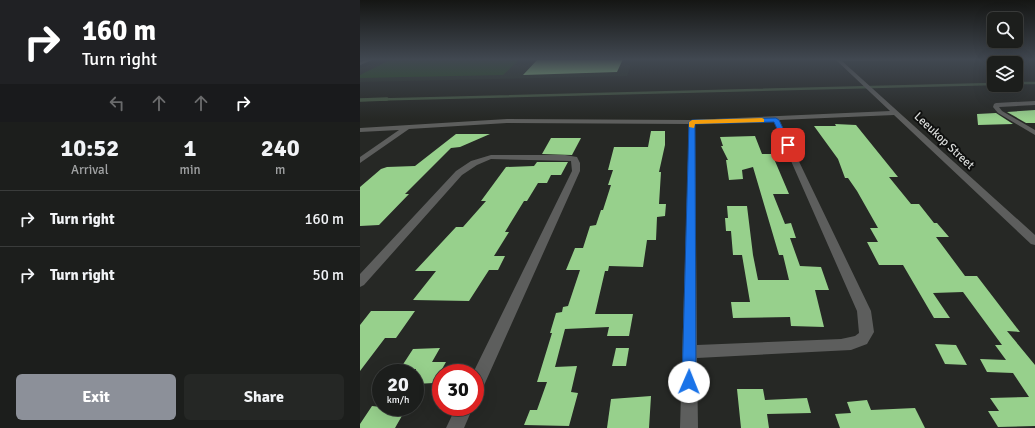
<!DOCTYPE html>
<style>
body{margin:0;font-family:Signika,sans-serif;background:#252725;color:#f1f3f6;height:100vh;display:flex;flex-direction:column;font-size:15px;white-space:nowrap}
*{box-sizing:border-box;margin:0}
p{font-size:13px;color:#a0a2a3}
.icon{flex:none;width:22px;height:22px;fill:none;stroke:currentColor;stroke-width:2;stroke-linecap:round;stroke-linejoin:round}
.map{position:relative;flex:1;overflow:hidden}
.side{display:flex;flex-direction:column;background:#1c1e1c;width:360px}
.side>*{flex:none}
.guide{background:#202124;color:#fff;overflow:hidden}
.controls{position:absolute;left:627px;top:12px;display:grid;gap:8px}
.controls a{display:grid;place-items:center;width:36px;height:36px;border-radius:6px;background:#1c1e1c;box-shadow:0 4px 16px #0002,0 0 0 1px #3a3c3b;font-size:20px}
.speed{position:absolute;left:12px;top:364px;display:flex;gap:8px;font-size:20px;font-weight:700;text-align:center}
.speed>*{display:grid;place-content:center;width:52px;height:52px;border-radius:50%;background:#1c1e1c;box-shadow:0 4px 16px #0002,0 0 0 1px #3a3c3b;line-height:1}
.speed small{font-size:10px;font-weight:400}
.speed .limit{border:6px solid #d22;background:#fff;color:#111}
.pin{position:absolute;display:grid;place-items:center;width:34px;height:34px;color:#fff;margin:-17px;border-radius:8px;box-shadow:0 2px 6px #0006}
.me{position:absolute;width:44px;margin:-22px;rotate:1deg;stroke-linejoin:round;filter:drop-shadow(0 0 3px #0008)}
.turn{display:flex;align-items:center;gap:14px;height:84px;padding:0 16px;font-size:18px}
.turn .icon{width:52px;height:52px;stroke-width:2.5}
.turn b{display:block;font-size:28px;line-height:34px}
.lanes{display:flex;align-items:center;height:38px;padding:0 16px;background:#0003;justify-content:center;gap:20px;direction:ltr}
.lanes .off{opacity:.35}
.eta{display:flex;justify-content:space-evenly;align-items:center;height:68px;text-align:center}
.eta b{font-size:24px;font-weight:800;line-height:28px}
.button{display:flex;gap:8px;margin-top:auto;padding:8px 16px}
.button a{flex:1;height:46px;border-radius:6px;background:#8c9099;color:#fff;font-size:16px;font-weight:800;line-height:46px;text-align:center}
.button a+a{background:#252725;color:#f1f3f6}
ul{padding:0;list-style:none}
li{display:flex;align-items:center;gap:12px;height:56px;padding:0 16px;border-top:1px solid #3a3c3b}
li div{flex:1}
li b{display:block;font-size:15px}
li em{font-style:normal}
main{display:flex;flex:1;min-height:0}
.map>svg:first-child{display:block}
.built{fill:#293028}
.green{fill:#254b1e}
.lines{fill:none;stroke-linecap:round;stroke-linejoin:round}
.stream-far1{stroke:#435541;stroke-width:2.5}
.stream{stroke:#435541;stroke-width:3.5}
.building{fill:#97d08c}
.minor{fill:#5d5e5d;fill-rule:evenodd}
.route{fill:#1a73e8;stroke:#114b97}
.slow{fill:#f59e0b}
.labels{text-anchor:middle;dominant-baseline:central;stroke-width:4;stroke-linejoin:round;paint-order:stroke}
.far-street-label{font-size:12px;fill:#dadcda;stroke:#0f100f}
</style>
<main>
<section class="side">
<div class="guide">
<div class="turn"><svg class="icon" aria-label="right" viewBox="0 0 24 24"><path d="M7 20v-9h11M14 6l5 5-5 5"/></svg><div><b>160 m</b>Turn right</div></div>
<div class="lanes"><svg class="icon off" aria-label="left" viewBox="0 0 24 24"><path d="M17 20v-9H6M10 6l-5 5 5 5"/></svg><svg class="icon off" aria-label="ahead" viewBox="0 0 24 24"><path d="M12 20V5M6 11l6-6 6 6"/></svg><svg class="icon off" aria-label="ahead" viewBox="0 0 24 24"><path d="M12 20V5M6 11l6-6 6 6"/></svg><svg class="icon" aria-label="right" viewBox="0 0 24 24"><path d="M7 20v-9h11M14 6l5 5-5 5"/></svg></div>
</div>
<div class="eta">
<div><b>10:52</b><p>Arrival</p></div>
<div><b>1</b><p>min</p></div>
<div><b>240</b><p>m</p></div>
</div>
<ul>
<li><svg class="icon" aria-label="right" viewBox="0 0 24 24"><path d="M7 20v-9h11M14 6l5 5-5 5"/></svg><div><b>Turn right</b></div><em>160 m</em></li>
<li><svg class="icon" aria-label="right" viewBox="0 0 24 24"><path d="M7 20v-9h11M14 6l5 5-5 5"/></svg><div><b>Turn right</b></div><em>50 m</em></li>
</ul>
<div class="button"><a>Exit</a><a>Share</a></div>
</section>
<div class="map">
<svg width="675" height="428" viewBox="0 0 675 428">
<rect width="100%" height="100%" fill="#262825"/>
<path class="built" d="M24,59H273L267,76L0,82V68Z"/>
<path class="green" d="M32,59H160L143,75L0,78V75Z"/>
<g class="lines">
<g class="stream-far1">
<path d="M656,83H675"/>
<path d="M0,100L634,84"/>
</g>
<path class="stream" d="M0,100L27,99"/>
</g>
<g class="building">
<path d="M178,59H263L257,72L163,75Z"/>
<path d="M675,110V123H666L647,112Z"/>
<path d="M636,113L653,124L618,125L617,114Z"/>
<path d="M475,124L496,125L538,177H529L551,204H559L574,223H577L589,237H576L605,276H617L660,332L647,331L675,365V426L638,427L628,411H639L630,398L669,397L653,373L627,372L620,359L646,360L635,345H642L603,292L573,293L590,318H574L543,265H519L507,242H518L510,228H518L497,191L488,178H485L478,159L454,126H476Z"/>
<path d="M291,131H305V145L299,172H301L299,204H306L305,216L297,217L296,240H287L283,267L249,266L248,271H245L235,314H273L269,336H247L249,327L205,329L195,367L217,366L211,392L218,393L209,426L164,425L170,410H177L187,382H177L192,333H190L196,313L202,312L203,307L208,306L220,270H206L215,248H223L230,226L236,225L241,210H243L251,185H248L253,170H248L254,147H288Z"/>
<path d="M96,134H130L100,147L91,148L45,194H49L19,225L0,226V187L21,169L27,167L55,166Z"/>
<path d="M395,136L402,154H412L429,194H413L425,224L431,223L436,238H430L440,266L461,267L469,290H455L464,327L431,326L430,317L373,318L371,302H390L382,255H373L371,231H366L365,218H368L367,206H387L393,255L398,280H429L423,255H419L393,167L382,170L383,179L369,180L366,160H368L361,146H363L360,137Z"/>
<path d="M191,138H221L212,155L182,154Z"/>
<path d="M177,162H208L201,175H191L187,183H178L167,201H164L145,232H149L134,256H145L138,270H129L109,301L53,300L76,271H55L96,227H103L126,201H121L146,167L174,166Z"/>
<path d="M11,311H55L36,338H25L0,371V325Z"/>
<path d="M575,344L596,345L607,365L585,364Z"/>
<path d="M80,348L72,362H86L74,383L55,384L56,369H40L53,349Z"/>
<path d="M256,348H269L266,366H252Z"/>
<path d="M377,389H403L405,400L447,398L451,413L407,414L409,428H381Z"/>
<path d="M291,396L289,428H247L251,399Z"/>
<path d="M507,400L511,410L555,408L565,428H480L475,414L491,413L487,402Z"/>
<path d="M12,406L21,407H47L35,428H0V424Z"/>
</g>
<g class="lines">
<g class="minor">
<path d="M9,59H15L0,65V62Z"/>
<path d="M475,59H625L623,60L482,61L675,235V245L671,244L534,115L419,120L511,311L514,332L507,344L491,350L337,358L338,428H320L329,124L147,123L49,129L0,163V157L39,130L0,132V128L147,119L332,120L530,111ZM413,120L497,311L499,333L495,336L481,339L337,345L335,124Z"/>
<path d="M675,101V105L639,107L642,111L675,130V135L638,113L633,107L634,104L636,103Z"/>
<path d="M131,155H205L217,157L220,163V171L121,392L115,394V373H113L212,171L211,161L131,159L117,165L102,175L4,285L0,287V274L96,171L111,161Z"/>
<path d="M96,407H113L104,428H86Z"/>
</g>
</g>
<linearGradient id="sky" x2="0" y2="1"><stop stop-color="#151614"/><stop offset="0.5" stop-color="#414851"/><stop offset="1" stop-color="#414851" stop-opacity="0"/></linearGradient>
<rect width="675" height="119" fill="url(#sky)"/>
<path class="route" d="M416,118L419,120L431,145L430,146L424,145L414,122L335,124L336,382L334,387L329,389L324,387L322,382L329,122L332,120Z"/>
<path class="slow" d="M402,118L404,119V122L335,124L334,128L329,127V122L332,120Z"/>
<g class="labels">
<g class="far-street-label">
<text transform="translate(584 141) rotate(43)">Leeukop Street</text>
</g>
</g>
</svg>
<div class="controls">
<a><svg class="icon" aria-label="search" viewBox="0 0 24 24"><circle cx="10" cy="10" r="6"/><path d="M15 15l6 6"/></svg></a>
<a><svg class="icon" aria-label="layers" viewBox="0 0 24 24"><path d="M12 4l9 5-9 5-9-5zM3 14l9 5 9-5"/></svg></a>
</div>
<div class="speed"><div>20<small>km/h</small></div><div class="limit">30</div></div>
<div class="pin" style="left:428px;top:145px;background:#d93025"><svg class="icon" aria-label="arrive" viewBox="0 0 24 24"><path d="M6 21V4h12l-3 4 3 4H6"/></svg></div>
<svg class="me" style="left:329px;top:382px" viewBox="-20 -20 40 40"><circle r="19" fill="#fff"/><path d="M0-13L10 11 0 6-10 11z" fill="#1a73e8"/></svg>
</div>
</main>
